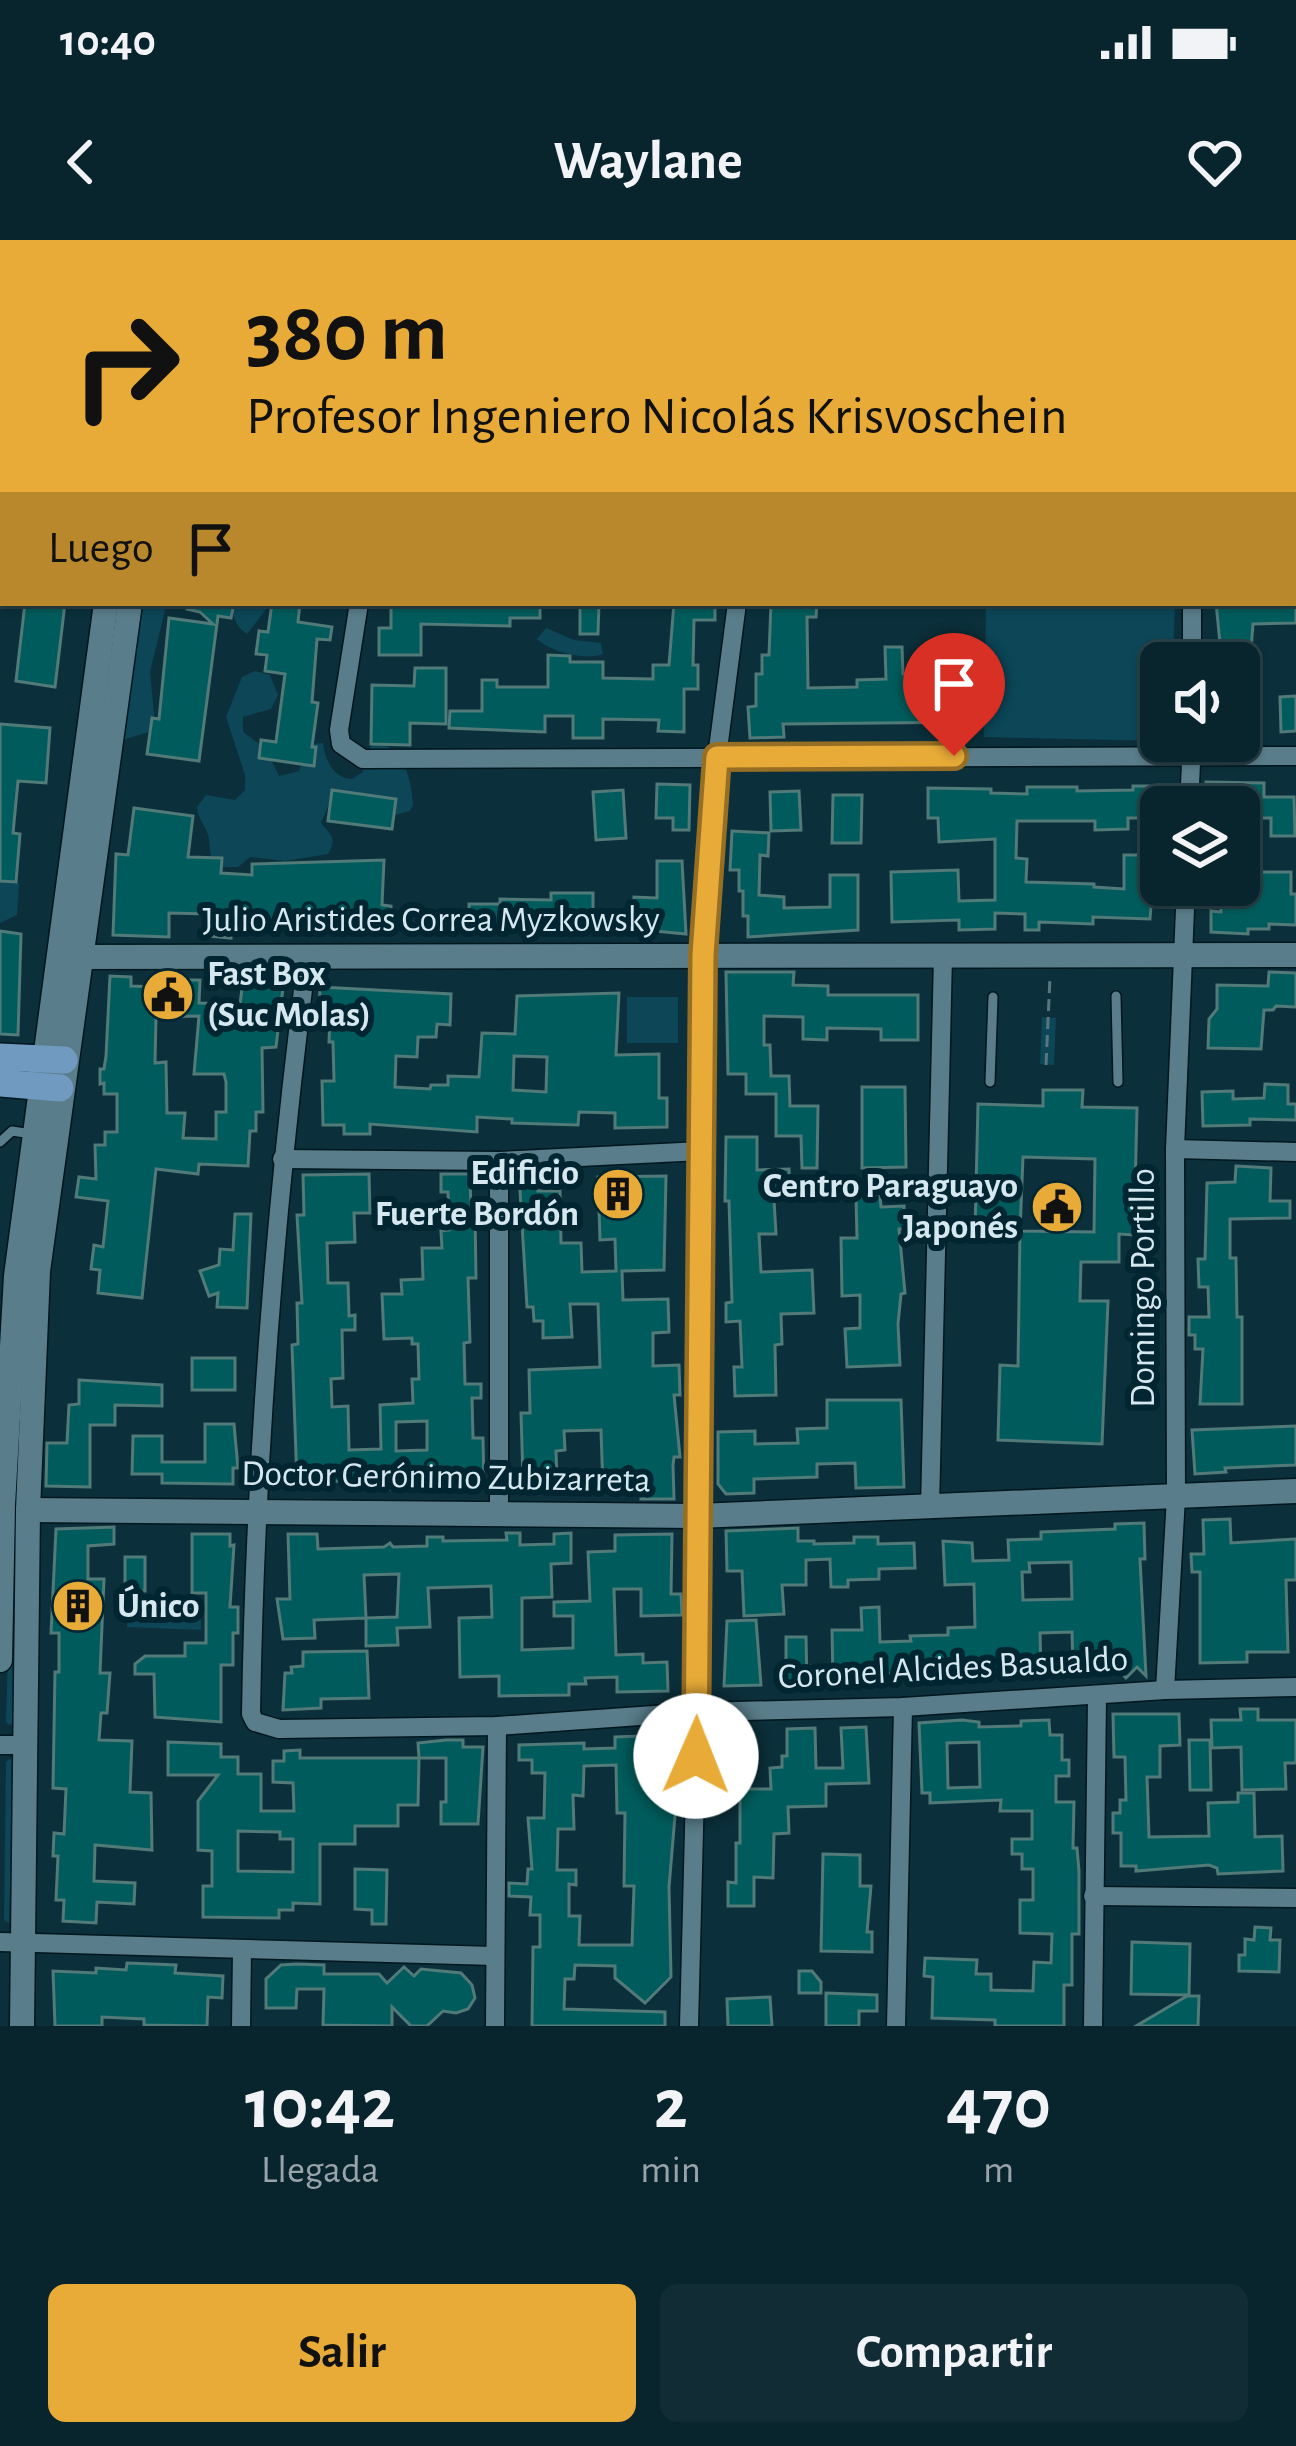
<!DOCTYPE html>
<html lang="es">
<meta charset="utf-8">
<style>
body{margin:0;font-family:"Alegreya Sans",sans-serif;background:#112c34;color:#f1f3f6;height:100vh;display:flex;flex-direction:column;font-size:45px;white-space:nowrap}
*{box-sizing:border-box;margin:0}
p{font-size:39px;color:#98a4a9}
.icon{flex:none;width:66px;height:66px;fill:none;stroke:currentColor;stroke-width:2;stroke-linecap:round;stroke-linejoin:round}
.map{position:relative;height:1786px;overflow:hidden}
.side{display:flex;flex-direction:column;background:#08242c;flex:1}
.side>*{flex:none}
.banner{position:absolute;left:0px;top:0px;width:1296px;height:366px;box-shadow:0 3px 9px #0004,0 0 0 3px #294148;background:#e8ab37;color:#111;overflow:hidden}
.buttons{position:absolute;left:1140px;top:402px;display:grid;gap:24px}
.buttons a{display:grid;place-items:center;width:120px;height:120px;border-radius:18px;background:#08242c;box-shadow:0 3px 9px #0004,0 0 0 3px #294148;font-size:60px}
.pin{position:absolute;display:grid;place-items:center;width:102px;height:102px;color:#fff;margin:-123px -51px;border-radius:50% 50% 50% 0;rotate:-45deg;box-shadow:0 0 12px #0007}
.pin .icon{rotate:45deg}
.me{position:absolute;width:132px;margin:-66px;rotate:1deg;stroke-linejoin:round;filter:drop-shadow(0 0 9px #0008)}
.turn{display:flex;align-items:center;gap:42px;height:252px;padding:0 48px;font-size:54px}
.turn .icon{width:156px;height:156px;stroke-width:2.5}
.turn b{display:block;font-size:84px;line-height:102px}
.then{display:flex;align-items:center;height:114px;padding:0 48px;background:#0003;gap:24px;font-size:45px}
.eta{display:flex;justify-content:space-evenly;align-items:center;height:204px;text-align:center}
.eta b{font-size:72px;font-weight:700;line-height:84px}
.button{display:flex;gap:24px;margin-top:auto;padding:24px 48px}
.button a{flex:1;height:138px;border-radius:18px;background:#e8ab37;color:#111;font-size:48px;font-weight:700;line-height:138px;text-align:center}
.button a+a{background:#112c34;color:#f1f3f6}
.status{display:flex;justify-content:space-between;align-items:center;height:84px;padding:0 60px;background:#08242c;direction:ltr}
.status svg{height:33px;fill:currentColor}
header{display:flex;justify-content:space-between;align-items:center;height:156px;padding:0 48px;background:#08242c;font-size:54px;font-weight:700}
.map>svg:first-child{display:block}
.green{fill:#0c4657}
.building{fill:#005c5c;stroke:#517a79;stroke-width:3;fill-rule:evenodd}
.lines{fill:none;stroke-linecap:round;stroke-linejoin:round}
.lane-casing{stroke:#00171f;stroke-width:12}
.street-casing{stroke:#00171f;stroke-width:21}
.secondary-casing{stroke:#00171f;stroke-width:27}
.primary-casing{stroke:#00171f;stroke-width:30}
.path{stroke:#587680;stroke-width:3;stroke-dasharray:12 6;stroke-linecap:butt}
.lane{stroke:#597d8a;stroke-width:9}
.street{stroke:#597d8a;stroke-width:18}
.secondary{stroke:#597d8a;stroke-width:24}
.primary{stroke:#709abf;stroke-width:27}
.route-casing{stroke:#976f24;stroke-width:30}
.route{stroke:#e8ab37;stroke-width:21}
.labels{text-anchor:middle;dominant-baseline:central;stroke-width:12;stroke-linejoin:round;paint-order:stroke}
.street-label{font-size:36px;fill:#d5e8f0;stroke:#012631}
.poi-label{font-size:36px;font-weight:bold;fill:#d5e8f0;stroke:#012631;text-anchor:start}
</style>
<div class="status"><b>10:40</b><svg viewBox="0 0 49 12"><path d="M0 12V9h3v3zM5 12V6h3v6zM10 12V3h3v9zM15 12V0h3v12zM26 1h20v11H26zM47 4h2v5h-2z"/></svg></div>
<header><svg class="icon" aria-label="back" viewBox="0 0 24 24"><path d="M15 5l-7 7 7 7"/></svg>Waylane<svg class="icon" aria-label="heart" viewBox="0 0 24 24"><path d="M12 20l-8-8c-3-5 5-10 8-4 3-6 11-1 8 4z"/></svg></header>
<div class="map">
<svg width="1296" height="1786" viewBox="0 0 1296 1786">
<rect width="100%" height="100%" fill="#0b303b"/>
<g class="green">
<path d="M426,0H771L425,3Z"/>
<path d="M133,363H165L166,366L150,432L155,484L152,491L126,499L118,495Z"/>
<path d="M235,363H271L247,394C236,387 231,376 235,363Z"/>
<path d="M986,363H1175L1173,423H1161V501L984,497Z"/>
<path d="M546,388L574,400L601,403L603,414C587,421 550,412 537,399Z"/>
<path d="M255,431L270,435L278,455L271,469L243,477V492L266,509L279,536L299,531L309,504L323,503C325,520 333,538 352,539L363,532L362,518L375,501C402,507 412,539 413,565L410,571L395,575L375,554L357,563L329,564L321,583C330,595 338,597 328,614L285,621L250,617L238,627H217C207,615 212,606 207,592C203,582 198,578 197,567L206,555L235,560L245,550V535L226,477L242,437Z"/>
<path d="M0,630L19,643L17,675L0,683Z"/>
<rect x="627" y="757" width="51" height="46"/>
<path d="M1042,777L1056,778L1054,825L1040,824Z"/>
<path d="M15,1275L19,1277L15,1482L9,1485L6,1482L12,1279Z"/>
<path d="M128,1356L201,1358V1390L127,1387Z"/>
<path d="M9,1519L13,1520L9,1683L4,1680L6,1522Z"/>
</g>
<g class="building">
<path d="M25,363H65L55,447L16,441Z"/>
<path d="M187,363H234L231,378L218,376L199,521L147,514L152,478L159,479L169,378L213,384L200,372L187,369Z"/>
<path d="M272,363H300L298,382L332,387L330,400L317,399L312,462L318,463L312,507H316L314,526L259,518L261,500L276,502L285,434L265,431L267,415L256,414L259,391L268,392Z"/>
<path d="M391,363H540V378H510V386L421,384V415H379V388H391Z"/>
<path d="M580,363H599L598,394H580Z"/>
<path d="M674,363H715V380H694L693,425H698V449H684V492L658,491L659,480L603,479V498H573V476H545V492L449,488L450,471H482V440H497V447H548V415L570,416V422H603V438L653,439V425H669Z"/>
<path d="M771,363H817L816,377H807L808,448L857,447V440L886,439L885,407H902L903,434H945L946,460L975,458L977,482L783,484L784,497L750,498L748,467L756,466V434H762V415H769Z"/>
<path d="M1216,363H1296V383L1253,384L1250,423H1222Z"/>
<path d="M415,428H446V484L410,483V505L371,504L372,445L414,446Z"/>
<path d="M1296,456V491L1281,492L1280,457Z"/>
<rect x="1239" y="459" width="16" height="36"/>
<path d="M0,484L50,488L46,543L18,541L13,593L20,594L16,642L0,641Z"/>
<path d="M1206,542L1264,543V557H1294L1295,596H1271V578H1240V567H1205Z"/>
<path d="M657,544L690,545L689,590H673V578H656Z"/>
<path d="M1133,546H1164L1161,578H1128V589L1095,590V581H1017L1016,618L1027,619L1026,642L1094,644V647L1124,649V615H1155L1150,679L1093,677V684L1039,682V690H1025V674L995,673V689L959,690V680L892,682L891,632L958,630L959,661L995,660V599L939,602L938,578H928V548L991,549V553L1027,554V547H1077V551L1133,550Z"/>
<path d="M332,550L396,559L392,589L328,581Z"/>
<path d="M623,550L626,598L596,600L593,552Z"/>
<path d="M799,551L801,590L771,591L770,552Z"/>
<path d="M833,555H862L861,603H832Z"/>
<path d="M134,568L193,576L188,617L222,618L221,633L252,635V624L384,620L382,665L391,666V682L310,679V685L231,684V698L207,696L209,674L169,673V697L113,695L116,614L128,615Z"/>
<path d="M732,591L769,593L768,616L760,615L759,655L784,657V668L830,667V635H858V690L748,697V676H743V651H739V630H730Z"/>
<path d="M657,621H682L686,694L634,689V657L657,658Z"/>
<path d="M1239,632H1291V654H1296V685L1269,684V689H1248V694L1211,692V671L1221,672V645H1239Z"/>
<path d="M551,653H593V687L530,686V693L469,689V664H500V659L551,660Z"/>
<path d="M0,691L21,694L18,795L0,794Z"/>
<path d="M726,732H794L793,745L828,746V755H918V800H881V789L827,788V800L803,799V777L764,776V805H770L771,836H789L790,866H818L817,928H802L801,896H776V854H746V834H728Z"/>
<path d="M1269,732L1296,733V767L1276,766L1273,770H1264L1261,809L1208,808L1209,779L1217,769V745L1268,746Z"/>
<path d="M161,733H175V740H200L199,763L240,764L244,734L284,739L276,807L262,808L263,872H256V891H250L248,926L199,924L198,934L156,929L142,1058L98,1053L100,1030L91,1029L94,1005L103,1007L108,961L76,957L79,937L96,939L95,905H105V892H117V854H104V843L100,844V829H104L106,816L110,736L131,737V746L161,747ZM199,776L194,834H224L226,842V872H216V899L183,898L185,873H167L166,822L155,823L156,777Z"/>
<path d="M320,747L451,754L450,785L437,784L436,797H418L417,817L396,816L395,847L430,849L431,845H448V836L479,837L482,793L515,794L517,756L619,753L616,815L659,814V858H667V887L615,888V873L579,872L578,885L512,883V879L477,877V892L370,884V894H344V885H323L322,841H334L333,802H329L330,776H319ZM514,816L547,817L546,852L513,850Z"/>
<path d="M1265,844L1288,845V864H1296V880L1250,879V885L1203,886L1202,852L1233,851V859L1264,858Z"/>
<path d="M862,847H905L906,927L862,928Z"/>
<path d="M1043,850H1083L1082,867L1137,868L1134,995L1119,994V1022H1081L1080,1061H1108L1102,1204L998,1200L1000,1125L1018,1126L1020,991H975L978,864L1043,866ZM1023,917L1095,919L1094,992L1020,991Z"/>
<path d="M726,897H757V930L789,929L790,959L774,960L776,994H759L761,1032L812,1030L814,1073L781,1074L782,1104L775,1105L776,1155L735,1156L734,1127H742L740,1081L726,1082V1063L732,1062L729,961H725Z"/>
<path d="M1236,926L1271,928L1270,961H1290V978L1230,979V1018H1236L1237,1077H1242V1164H1200L1203,1109H1195V1095H1189V1077H1209L1208,1047H1199L1198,1019H1205L1207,943L1235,942Z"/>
<path d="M538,933V951H560L561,1003H581L582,1032L616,1031L615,999L600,1000L598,937L666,936L664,1030L622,1031L623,1060L668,1059L669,1092L653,1093V1126L679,1125L680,1155H674L680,1217H674L673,1225L674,1259H641V1249L603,1250L601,1190L564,1191L565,1210L556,1211L557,1238L523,1239L521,1173H530L529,1130L600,1127L598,1064H570L572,1097L543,1098V1081H534L533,1067H527L519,934Z"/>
<path d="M369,934L370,973H354L355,1002L327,1003L328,1043H348L349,1076L355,1075V1090H342L343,1138L331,1139L332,1167L348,1166L349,1210L381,1209L380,1165L413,1163L412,1139H419L418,1104H412V1098L384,1099L382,1054H402L401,1040L423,1039L422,1008H442L441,991L449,990L448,952H441V934H470L471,973H475L476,1038H468L470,1102L464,1103L465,1144H481V1158H472L473,1198H483L484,1249H382V1245L344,1246V1241L297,1242L292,1105L298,1104L297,1063H302L297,975H304L303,935ZM427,1181V1210L396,1211V1182Z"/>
<path d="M880,956L881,967L904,966V989H899L905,1053L901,1054L898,1084L900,1125L847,1127L845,1089L860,1088V1055L842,1056L841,998H857L856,957Z"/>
<path d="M235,974H251L247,1068L217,1067L218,1053L209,1056L200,1031L219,1025L220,1009L233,1010Z"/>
<rect x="192" y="1118" width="43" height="32"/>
<path d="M79,1140L162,1145V1166L115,1165V1185H90V1247L46,1246L47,1203H67L69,1165L79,1164Z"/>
<path d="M827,1160H901L904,1247L856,1248L855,1223L817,1224V1237L754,1239V1253L726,1254L718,1244V1192L755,1191V1204L798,1203L797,1189L827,1188Z"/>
<path d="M205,1184H234L238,1228H233V1244L162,1243V1234H132L133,1196H162V1222H205Z"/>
<path d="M1296,1186V1225L1225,1228L1226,1232L1195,1234L1192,1190Z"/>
<path d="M1230,1279L1231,1303L1296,1299V1340H1286L1288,1412H1247V1422L1200,1423V1332H1192L1191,1314H1204L1203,1280Z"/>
<path d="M1144,1283L1145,1319H1140L1146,1436L1137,1427L1126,1438L1114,1426L1073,1427L1072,1392L1040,1393L1041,1432L977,1431L919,1439V1435L849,1432L850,1440H833L832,1390H862L861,1368L879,1367L880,1402L911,1401L910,1396L948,1395V1388L975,1387L974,1344L945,1345L943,1301L972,1303L973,1321L1009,1320L1008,1300L1041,1299V1292L1115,1289V1284ZM1071,1322L1072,1359L1023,1360L1022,1332H1030L1029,1323Z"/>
<path d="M114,1287V1304L88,1306V1339H104L100,1433H110L107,1473H101L99,1500L132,1501L130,1552L151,1553L152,1610L95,1605L94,1641L135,1643L134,1664L97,1662L96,1683L63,1681L64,1660H56L58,1616H53L54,1593L64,1594L66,1549L53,1548L55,1432H59V1393H51L56,1289Z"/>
<path d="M798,1288V1301H814V1304L854,1303V1297H878V1304L914,1303L915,1328L879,1329V1339L848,1340V1347H831L830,1319L806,1320V1345H782L784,1374L744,1376L742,1331H727L726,1291Z"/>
<path d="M506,1293H520V1305L554,1304V1294L571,1293V1323L551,1324L552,1357L522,1358V1410L573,1408V1376H554V1362L590,1361L588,1312L615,1311V1295L672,1294L671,1354H681L682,1375L641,1376V1349H614L616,1415L643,1414V1423L667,1422L668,1451L617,1452V1437L585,1438L586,1444H569V1455L499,1456V1436L460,1437L459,1378L492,1377L491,1346L428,1348L430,1387L397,1388L398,1405L366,1406V1378L314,1380L315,1398L283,1399L277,1359H290L288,1294H317L318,1309L384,1307L390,1303L393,1307L427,1306V1297H443V1301L507,1300ZM399,1334L397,1377L366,1378L364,1335Z"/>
<path d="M192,1294H230V1306L234,1305L230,1367H238V1393H233V1425H221V1482L155,1477L154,1434H135V1424L145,1416H185V1403H206V1353H192Z"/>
<rect x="125" y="1317" width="20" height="34"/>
<path d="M756,1380L761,1445L724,1446L727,1381Z"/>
<path d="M786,1397H806L807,1444H786Z"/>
<path d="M367,1411L369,1458L321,1459V1468L283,1470L285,1433H292L291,1427L303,1426V1412Z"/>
<path d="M1240,1469H1258V1480H1296V1523H1285L1286,1549L1242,1550L1241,1507L1212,1508L1211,1480H1241Z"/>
<path d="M1113,1474H1179L1180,1505L1160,1506V1537H1147L1149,1597L1209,1596L1208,1563L1238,1562V1553H1254L1255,1597L1282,1596L1283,1631L1218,1634L1217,1628L1209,1625L1136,1631V1626H1121V1593H1113V1573H1120V1560H1126L1125,1517H1114Z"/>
<path d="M962,1480L979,1482V1487L1021,1486V1481L1049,1480L1050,1495H1062V1520H1069V1536H1056V1562H1074L1073,1608H1077L1079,1631V1694H1072V1745H1064V1786H995V1780L932,1778L933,1737L924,1736L925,1718L977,1720L976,1734H991V1750L1033,1751L1034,1722L1051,1723L1052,1694L1020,1693V1660H1033V1629H1022V1614H1012V1599H1032V1571H1000L1001,1560L930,1563V1553H922L919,1483ZM979,1502L980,1547L948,1548L947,1503Z"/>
<path d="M866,1487L869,1543L826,1544V1566L788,1567L789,1593L774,1594L773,1638L754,1637V1666H728V1642L736,1643V1603H740V1549H771L770,1528L782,1527V1516H787V1489L815,1488L816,1528H843L841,1488Z"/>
<path d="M668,1495L669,1536L675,1541L676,1564L669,1647L671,1737L645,1763L615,1738V1726L575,1725L574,1739H565L564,1769L665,1772V1786H532L533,1707H540V1675H530L531,1657L509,1656V1643L527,1644L528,1629H532L528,1578H544L545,1533H532V1520H519V1505L584,1503V1509L615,1508V1497ZM616,1525L617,1573H625L624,1646H634L632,1705H579L580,1676H569V1644L576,1645V1630H557L558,1589H574L573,1555L583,1556L584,1526Z"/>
<path d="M446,1500H463V1507H483L478,1584H441V1562H446V1518H419L418,1503Z"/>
<path d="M1189,1500H1210L1211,1550H1190Z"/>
<path d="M168,1502L221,1504V1517H238V1534H261V1571H294L293,1543L273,1542V1521H284V1511L300,1510V1518H419L418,1565H398V1586H355V1604H320V1664L293,1663V1670H279V1678L203,1677V1646H212V1611L198,1610V1561L218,1535H168ZM238,1591L280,1592V1599H293V1632L238,1631Z"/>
<path d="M823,1614L860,1615V1646H871L867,1692H872V1712L821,1711Z"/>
<path d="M355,1629L387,1630L386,1684H372V1670L355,1669Z"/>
<path d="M1255,1687L1271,1688L1270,1700H1280L1279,1732L1239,1731V1715H1245V1699L1254,1700Z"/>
<path d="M1132,1702L1190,1704L1189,1755L1131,1754Z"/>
<path d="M127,1723L176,1725L175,1733L223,1736L222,1758L208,1757L207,1786L144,1785V1779L102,1777V1786H55L53,1731L96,1733V1728L126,1730Z"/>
<path d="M297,1724L324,1725V1734H379L387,1743L404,1727L414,1736L421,1729L461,1733L472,1745L475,1758L468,1769L456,1773L443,1771L427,1786H411L392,1767V1786L323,1785L324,1749H297L296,1768H266V1739L281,1725Z"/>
<path d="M799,1731H812L821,1742V1753H799Z"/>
<path d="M826,1753L877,1755V1771H859V1786H826Z"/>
<path d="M1187,1756H1199L1198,1786H1136Z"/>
<path d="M770,1757L772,1786H728L727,1759Z"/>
</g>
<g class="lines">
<g class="lane-casing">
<g id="lane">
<path d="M1116,756L1118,842"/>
<path d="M990,842L993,757"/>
<path d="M0,902L12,891L32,894"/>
</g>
</g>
<g class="street-casing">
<g id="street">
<path d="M415,3V0"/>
<path d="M790,3V0"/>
<path d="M980,3V0"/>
<path d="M1200,3V0"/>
<path d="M0,66H3"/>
<path d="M1293,70H1296"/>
<path d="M1293,293H1296"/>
<path d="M359,363L339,490L341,504L363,519L1296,516"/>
<path d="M1192,423V363"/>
<path d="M1189,567L1192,501"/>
<path d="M307,718C275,968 255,1221 251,1474L255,1482L279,1489L497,1486L697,1472L903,1467L1165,1450L1296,1447"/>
<path d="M1175,909L1296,912"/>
<path d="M282,919L499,921L702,911"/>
<path d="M499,921V1272"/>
<path d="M930,1268L943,716"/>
<path d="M1165,1450L1176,1257L1175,909L1186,645"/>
<path d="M0,1505H24"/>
<path d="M1093,1656L1296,1658"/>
<path d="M0,1702L495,1716"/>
<path d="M241,1786L242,1710"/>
<path d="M495,1786L497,1486"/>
<path d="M689,1786L697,1472L703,715L717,517L737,363"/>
<path d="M896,1786L903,1467"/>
<path d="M1093,1786L1097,1458"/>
</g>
</g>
<g class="secondary-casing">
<g id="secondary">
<path d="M161,3V0"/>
<path d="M189,3L190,0"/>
<path d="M59,717L1296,715"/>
<path d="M28,1270L697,1276L1296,1251"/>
<path d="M0,1420L3,1265L16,1036L106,363"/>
<path d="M22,1786L28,1270L38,1031L130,363"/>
</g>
</g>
<g class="primary-casing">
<g id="primary">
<path d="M0,817L64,820"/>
<path d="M0,843L60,848"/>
</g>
</g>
<path class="path" d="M1046,825L1050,737"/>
<use href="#lane" class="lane"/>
<use href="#street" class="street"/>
<use href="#secondary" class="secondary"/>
<use href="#primary" class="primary"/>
</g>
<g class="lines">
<g class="route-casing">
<path id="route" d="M696,1516L703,715L717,517L954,516"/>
</g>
<use href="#route" class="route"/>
</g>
<defs>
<g id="civic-disc" transform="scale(2.7)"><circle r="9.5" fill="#e8ab37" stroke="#012631"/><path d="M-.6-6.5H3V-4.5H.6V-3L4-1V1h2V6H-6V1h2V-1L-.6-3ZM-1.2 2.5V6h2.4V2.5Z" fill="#111"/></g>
<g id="building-disc" transform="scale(2.7)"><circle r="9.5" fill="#e8ab37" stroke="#012631"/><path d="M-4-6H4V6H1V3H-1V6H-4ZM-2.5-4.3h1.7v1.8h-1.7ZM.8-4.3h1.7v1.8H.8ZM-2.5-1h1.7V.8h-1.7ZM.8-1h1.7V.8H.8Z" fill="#111"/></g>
</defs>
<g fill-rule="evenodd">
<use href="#civic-disc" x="168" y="755"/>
<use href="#building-disc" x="618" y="954"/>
<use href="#civic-disc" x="1057" y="967"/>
<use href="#building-disc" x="78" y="1366"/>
</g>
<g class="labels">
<g class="street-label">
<text x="431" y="680">Julio Aristides Correa Myzkowsky</text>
<text transform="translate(1143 1048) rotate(-90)">Domingo Portillo</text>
<text transform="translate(446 1237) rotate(1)">Doctor Gerónimo Zubizarreta</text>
<text transform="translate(953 1428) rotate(-3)">Coronel Alcides Basualdo</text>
</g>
<g class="poi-label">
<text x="207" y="734">Fast Box<tspan x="207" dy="41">(Suc Molas)</tspan></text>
<text x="579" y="933" text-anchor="end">Edificio<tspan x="579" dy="41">Fuerte Bordón</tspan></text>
<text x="1018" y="946" text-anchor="end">Centro Paraguayo<tspan x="1018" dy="41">Japonés</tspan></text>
<text x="117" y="1366">Único</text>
</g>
</g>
</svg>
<div class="buttons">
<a><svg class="icon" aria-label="sound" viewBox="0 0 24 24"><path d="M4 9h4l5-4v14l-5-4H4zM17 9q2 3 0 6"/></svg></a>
<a><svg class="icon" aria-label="layers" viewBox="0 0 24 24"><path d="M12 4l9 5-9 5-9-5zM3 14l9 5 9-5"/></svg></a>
</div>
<div class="pin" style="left:954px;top:516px;background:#d93025"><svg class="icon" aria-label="arrive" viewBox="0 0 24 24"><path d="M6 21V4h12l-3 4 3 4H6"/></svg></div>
<svg class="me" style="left:696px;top:1516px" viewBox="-20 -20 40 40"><circle r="19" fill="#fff"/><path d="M0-13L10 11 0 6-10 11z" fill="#e8ab37"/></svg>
<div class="banner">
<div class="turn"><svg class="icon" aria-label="right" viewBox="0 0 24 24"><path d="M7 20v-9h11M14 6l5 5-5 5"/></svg><div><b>380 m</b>Profesor Ingeniero Nicolás Krisvoschein</div></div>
<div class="then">Luego<svg class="icon" aria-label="arrive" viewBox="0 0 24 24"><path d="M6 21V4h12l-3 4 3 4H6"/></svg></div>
</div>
</div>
<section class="side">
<div class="eta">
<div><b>10:42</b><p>Llegada</p></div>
<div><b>2</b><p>min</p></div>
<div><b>470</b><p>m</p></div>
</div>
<div class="button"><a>Salir</a><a>Compartir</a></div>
</section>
